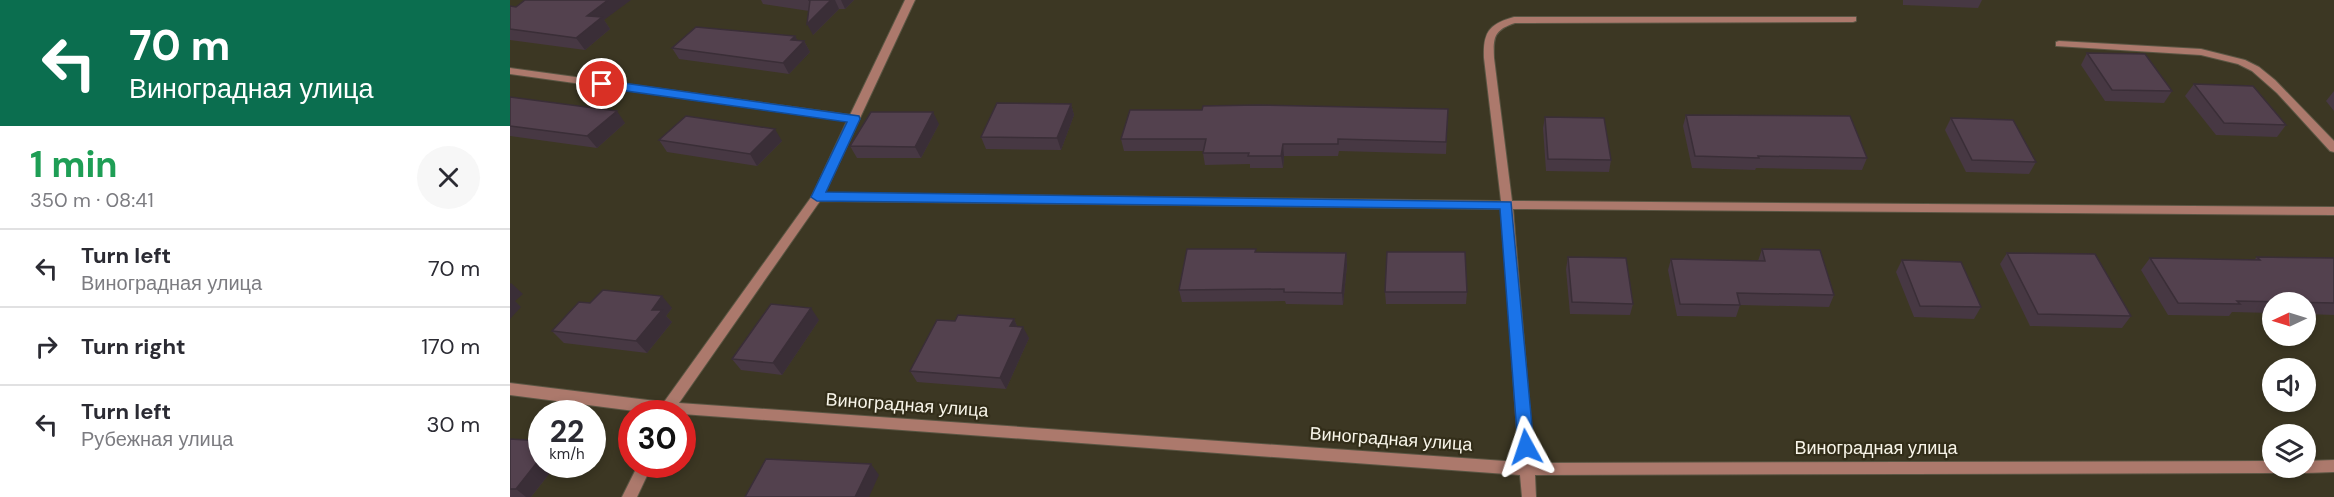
<!DOCTYPE html>
<meta charset="utf-8">
<style>
body{margin:0;font-family:"DM Sans",sans-serif;background:#f7f7f7;color:#2b2b33;height:100vh;display:flex;flex-direction:column;font-size:22px;white-space:nowrap}
*{box-sizing:border-box;margin:0}
p{font-size:20px;color:#7c7c81}
.icon{flex:none;width:33px;height:33px;fill:none;stroke:currentColor;stroke-width:2;stroke-linecap:round;stroke-linejoin:round}
.map{position:relative;flex:1;overflow:hidden}
.details{display:flex;flex-direction:column;background:#fff;width:510px}
.details>*{flex:none}
.hud{background:#0b6e4f;color:#fff;overflow:hidden}
.needle{width:39px;rotate:266deg}
.controls{position:absolute;left:1752px;top:292px;display:grid;gap:12px}
.controls a{display:grid;place-items:center;width:54px;height:54px;border-radius:50%;background:#fff;box-shadow:0 3px 9px #0003;font-size:30px}
.speed{position:absolute;left:18px;top:400px;display:flex;gap:12px;font-size:30px;font-weight:700;text-align:center}
.speed>*{display:grid;place-content:center;width:78px;height:78px;border-radius:50%;background:#fff;box-shadow:0 3px 9px #0003;line-height:1}
.speed small{font-size:15px;font-weight:400}
.speed .limit{border:9px solid #d22;background:#fff;color:#111}
.pin{position:absolute;display:grid;place-items:center;width:51px;height:51px;color:#fff;margin:-26px;border:3px solid #fff;border-radius:50%;box-shadow:0 2px 6px #0007}
.me{position:absolute;width:66px;margin:-33px;rotate:355deg;stroke-linejoin:round;filter:drop-shadow(0 0 4px #0008)}
.turn{display:flex;align-items:center;gap:21px;height:126px;padding:0 30px;font-size:27px}
.turn .icon{width:78px;height:78px;stroke-width:2.5}
.turn b{display:block;font-size:42px;line-height:51px}
.round{display:grid;place-items:center;flex:none;width:63px;height:63px;border-radius:32px;background:#f7f7f7}
.overview{display:flex;align-items:center;justify-content:space-between;height:102px;padding:0 30px}
h1{font-size:36px;font-weight:700;line-height:45px;color:#1e9e55}
ul{padding:0;list-style:none}
li{display:flex;align-items:center;gap:18px;height:78px;padding:0 30px;border-top:2px solid #e1e1e2}
li div{flex:1}
li b{display:block;font-size:22px}
li em{font-style:normal}
main{display:flex;flex:1;min-height:0}
.map>svg:first-child{display:block}
.lines{fill:none;stroke-linecap:round;stroke-linejoin:round}
.street-casing{stroke:#5a5543;stroke-width:2}
.street{fill:#ac796c;fill-rule:evenodd}
.wall{fill:#473843}
.shaded-wall{fill:#3a2e37}
.building{fill:#53414e;stroke:#3a2e37;stroke-width:1.5}
.route{fill:#1a73e8;stroke:#114b97;stroke-width:1.5}
.labels{text-anchor:middle;dominant-baseline:central;stroke-width:4.5;stroke-linejoin:round;paint-order:stroke}
.street-label{font-size:18px;fill:#f8f5e9;stroke:#322d19}
</style>
<main>
<section class="details">
<div class="hud">
<div class="turn"><svg class="icon" aria-label="left" viewBox="0 0 24 24"><path d="M17 20v-9H6M10 6l-5 5 5 5"/></svg><div><b>70 m</b>Виноградная улица</div></div>
</div>
<div class="overview"><div><h1>1 min</h1><p>350 m · 08:41</p></div><a class="round"><svg class="icon" aria-label="close" viewBox="0 0 24 24"><path d="M6 6l12 12M18 6L6 18"/></svg></a></div>
<ul>
<li><svg class="icon" aria-label="left" viewBox="0 0 24 24"><path d="M17 20v-9H6M10 6l-5 5 5 5"/></svg><div><b>Turn left</b><p>Виноградная улица</p></div><em>70 m</em></li>
<li><svg class="icon" aria-label="right" viewBox="0 0 24 24"><path d="M7 20v-9h11M14 6l5 5-5 5"/></svg><div><b>Turn right</b></div><em>170 m</em></li>
<li><svg class="icon" aria-label="left" viewBox="0 0 24 24"><path d="M17 20v-9H6M10 6l-5 5 5 5"/></svg><div><b>Turn left</b><p>Рубежная улица</p></div><em>30 m</em></li>
</ul>
</section>
<div class="map">
<svg width="1824" height="497" viewBox="0 0 1824 497">
<rect width="100%" height="100%" fill="#3c3723"/>
<g class="lines">
<g class="street-casing">
<g id="street">
<path d="M395,0H405L315,193L991,201L974,58C973,32 979,24 1004,17H1346V21L1343,22L1005,23C984,30 983,37 984,58L1002,201L1824,207V215L1003,209L1024,463L1762,461V468H1769L1767,471L1762,473L1025,475L1026,497H1012L1010,475L172,414H148L0,395V383L154,402L302,196L337,121L0,74V68L340,115ZM310,201L992,209L1009,462L169,403Z"/>
<path d="M1549,41L1691,49L1735,60L1749,67L1765,80L1824,141V152L1820,151L1767,93L1742,71L1728,64L1691,55L1546,46V42Z"/>
<path d="M1824,460V472L1796,473L1791,471L1789,468H1796V461Z"/>
<path d="M128,465H142L127,497H112Z"/>
</g>
</g>
<use href="#street" class="street"/>
</g>
<g class="wall">
<path d="M251,0H344L335,9H329L303,35L299,11L253,4Z"/>
<path d="M1393,0H1472L1468,8L1393,5Z"/>
<path d="M0,6L94,20L100,29L75,50L0,40Z"/>
<path d="M285,36L287,40L294,41L300,52L279,74L169,59L162,48Z"/>
<path d="M1577,53L1662,91L1654,103L1595,101L1571,65Z"/>
<path d="M1684,84L1776,125L1767,137L1706,135L1675,96Z"/>
<path d="M1824,91V111L1816,101Z"/>
<path d="M0,97L115,123L87,148L0,136Z"/>
<path d="M561,104L564,115L551,150L476,149L471,137Z"/>
<path d="M938,109L936,154L829,151L828,156H774L773,168H740V164L695,165L693,153V151H614L611,139Z"/>
<path d="M1176,115L1357,158L1352,170L1246,168L1245,170L1182,168L1173,126Z"/>
<path d="M1035,117L1101,160L1099,172L1036,171L1033,128Z"/>
<path d="M1441,118L1526,162L1519,174L1456,172L1435,130Z"/>
<path d="M429,124L411,158H347L340,146Z"/>
<path d="M149,140L272,141L247,166L157,152Z"/>
<path d="M746,249V252L836,253L837,265L833,305L776,304L775,301L672,302L669,290Z"/>
<path d="M1252,249L1324,295L1319,307L1230,305L1226,317L1167,316L1158,270L1161,259L1248,261Z"/>
<path d="M1497,253L1621,316L1612,328L1520,326L1490,264Z"/>
<path d="M1058,257L1123,304L1120,315L1060,314L1056,269Z"/>
<path d="M1747,257L1824,258V315L1796,314V303H1762V313L1722,312L1719,316L1658,315L1631,270L1640,258L1744,260Z"/>
<path d="M1392,260L1471,307L1464,319L1404,317L1386,272Z"/>
<path d="M875,292H957L956,304H876Z"/>
<path d="M162,308L156,316L162,322L137,353L54,343L42,331Z"/>
<path d="M504,319L507,326L519,338L496,389L407,382L400,371L445,321Z"/>
<path d="M309,320L272,375L231,370L222,359Z"/>
<path d="M0,439L46,465L21,497H0Z"/>
</g>
<g class="shaded-wall">
<path d="M98,0H121L94,20L100,29L75,50L66,38L77,16Z"/>
<path d="M321,0H325L329,9L303,35L297,24Z"/>
<path d="M331,0H344L335,9Z"/>
<path d="M285,36L290,45L294,41L300,52L279,74L273,63L281,40Z"/>
<path d="M561,104L564,115L551,150L547,138Z"/>
<path d="M107,111L115,123L87,148L77,136Z"/>
<path d="M423,112L429,124L411,158L405,147Z"/>
<path d="M265,129L272,141L247,166L240,154Z"/>
<path d="M773,144L774,156L773,168L771,156Z"/>
<path d="M836,253L837,265L833,305L832,293Z"/>
<path d="M1,283L13,294L5,301L11,307L0,319V284Z"/>
<path d="M152,296L162,308L156,316L162,322L137,353L126,341L142,310Z"/>
<path d="M301,308L309,320L272,375L263,363Z"/>
<path d="M504,319L509,331L500,326Z"/>
<path d="M513,327L519,338L496,389L490,378Z"/>
<path d="M32,456V465H46L21,497H16L6,489Z"/>
<path d="M361,464L369,475L359,497H345Z"/>
</g>
<g class="building">
<path d="M15,0H98L77,16L92,17L66,38L0,29V6L6,7Z"/>
<path d="M298,0H321L297,24L300,0Z"/>
<path d="M186,27L285,36L281,40L294,41L273,63L162,48Z"/>
<path d="M1577,53L1635,54L1662,91L1602,90Z"/>
<path d="M1684,84L1743,86L1776,125L1714,123Z"/>
<path d="M0,97L107,111L77,136L0,126Z"/>
<path d="M487,103L561,104L547,138L471,137Z"/>
<path d="M748,105L938,109L936,142L828,139V144H773L771,156H738L739,153H693L696,139H611L620,110H692L693,106Z"/>
<path d="M361,112H423L405,147L340,146Z"/>
<path d="M1176,115L1340,116L1357,158L1248,156L1249,158L1185,156Z"/>
<path d="M176,116L265,129L240,154L149,140Z"/>
<path d="M1035,117L1094,118L1101,160L1038,159Z"/>
<path d="M1441,118L1503,120L1526,162L1462,160Z"/>
<path d="M677,249H746L745,252L836,253L832,293L774,292V289L669,290Z"/>
<path d="M1252,249L1310,250L1324,295L1227,293L1230,305L1170,304L1161,259L1255,261Z"/>
<path d="M877,252H955L957,292H875Z"/>
<path d="M1497,253L1585,254L1621,316L1528,314Z"/>
<path d="M1058,257L1116,258L1123,304L1062,302Z"/>
<path d="M1747,257L1824,258V303L1727,301L1730,304L1668,303L1640,258L1750,260Z"/>
<path d="M1392,260L1451,262L1471,307L1410,306Z"/>
<path d="M93,290L152,296L142,310H152L126,341L42,331L69,302L80,303Z"/>
<path d="M261,304L301,308L263,363L222,359Z"/>
<path d="M448,315L504,319L500,326L513,327L490,378L400,371L427,320L445,321Z"/>
<path d="M0,439L32,441V456L6,489H0Z"/>
<path d="M256,459L361,464L345,497H235Z"/>
</g>
<path class="route" d="M92,80L349,116L350,119L316,192L1001,202L1024,447L1022,452L1016,454L1010,452L1008,447L990,209L307,201L301,197L337,122L88,87V81Z"/>
<g class="labels">
<g class="street-label">
<text transform="translate(397 405) rotate(4)">Виноградная улица</text>
<text transform="translate(881 439) rotate(4)">Виноградная улица</text>
<text x="1366" y="448">Виноградная улица</text>
</g>
</g>
</svg>
<div class="controls">
<a><svg class="needle" viewBox="-14 -14 28 28"><path d="M0-13l5 13h-10z" fill="#e53935"/><path d="M0 13l5-13h-10z" fill="#7c7c81"/></svg></a>
<a><svg class="icon" aria-label="sound" viewBox="0 0 24 24"><path d="M4 9h4l5-4v14l-5-4H4zM17 9q2 3 0 6"/></svg></a>
<a><svg class="icon" aria-label="layers" viewBox="0 0 24 24"><path d="M12 4l9 5-9 5-9-5zM3 14l9 5 9-5"/></svg></a>
</div>
<div class="speed"><div>22<small>km/h</small></div><div class="limit">30</div></div>
<div class="pin" style="left:92px;top:84px;background:#d93025"><svg class="icon" aria-label="arrive" viewBox="0 0 24 24"><path d="M6 21V4h12l-3 4 3 4H6"/></svg></div>
<svg class="me" style="left:1016px;top:447px" viewBox="-20 -20 40 40"><path d="M0-17L14 15 0 8-14 15z" fill="#1a73e8" stroke="#fff" stroke-width="4"/></svg>
</div>
</main>
